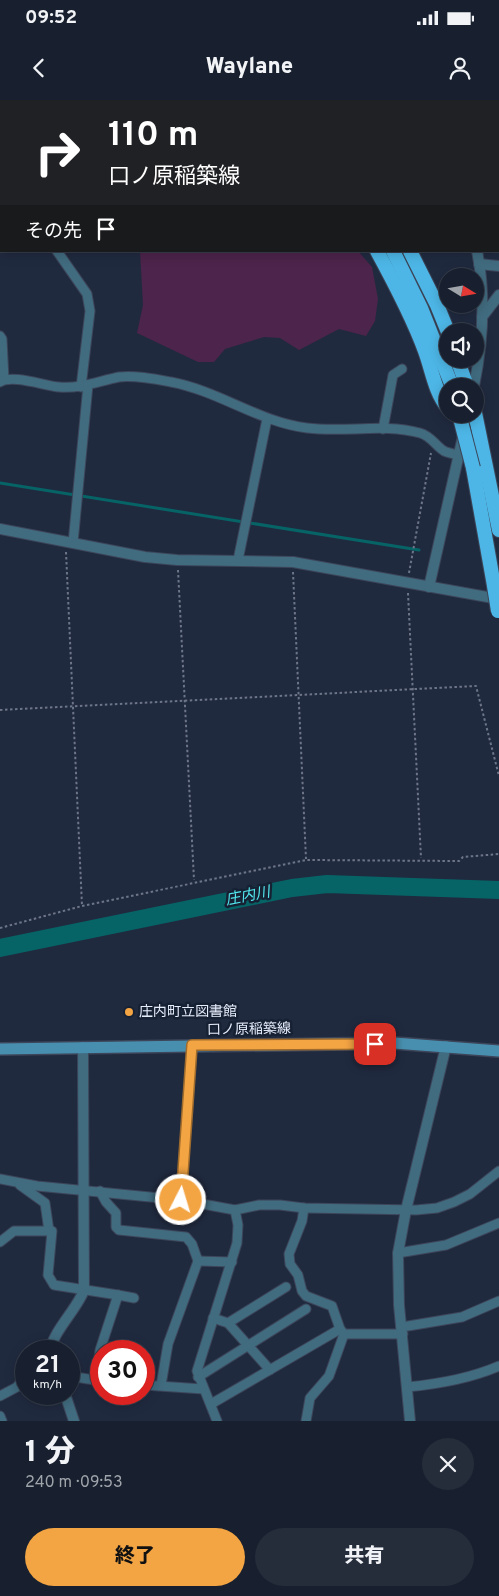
<!DOCTYPE html>
<html lang="ja">
<meta charset="utf-8">
<style>
body{margin:0;font-family:Overpass,"Noto Sans JP",sans-serif;background:#252d3b;color:#f1f3f6;height:100vh;display:flex;flex-direction:column;font-size:19px;white-space:nowrap}
*{box-sizing:border-box;margin:0}
p{font-size:16px;color:#9fa3aa}
.icon{flex:none;width:28px;height:28px;fill:none;stroke:currentColor;stroke-width:2;stroke-linecap:round;stroke-linejoin:round}
.map{position:relative;height:1321px;overflow:hidden}
.drawer{display:flex;flex-direction:column;background:#18202f;flex:1}
.drawer>*{flex:none}
.top-card{position:absolute;left:0px;top:0px;width:500px;height:152px;box-shadow:0 2px 12px #0003,0 0 0 1px #363e4b;background:#202124;color:#fff;overflow:hidden}
.needle{width:32px;rotate:101deg}
.controls{position:absolute;left:439px;top:168px;display:grid;gap:10px}
.controls a{display:grid;place-items:center;width:45px;height:45px;border-radius:50%;background:#18202f;box-shadow:0 2px 12px #0003,0 0 0 1px #363e4b;font-size:25px}
.speed{position:absolute;left:15px;top:1240px;display:flex;gap:10px;font-size:25px;font-weight:700;text-align:center}
.speed>*{display:grid;place-content:center;width:65px;height:65px;border-radius:50%;background:#18202f;box-shadow:0 2px 12px #0003,0 0 0 1px #363e4b;line-height:1}
.speed small{font-size:12px;font-weight:400}
.speed .limit{border:8px solid #d22;background:#fff;color:#111}
.pin{position:absolute;display:grid;place-items:center;width:42px;height:42px;color:#fff;margin:-21px;border-radius:10px;box-shadow:0 2px 8px #0006}
.me{position:absolute;width:55px;margin:-28px;rotate:5deg;stroke-linejoin:round;filter:drop-shadow(0 0 4px #0008)}
.turn{display:flex;align-items:center;gap:18px;height:105px;padding:0 25px;font-size:22px}
.turn .icon{width:65px;height:65px;stroke-width:2.5}
.turn b{display:block;font-size:35px;line-height:42px}
.then{display:flex;align-items:center;height:48px;padding:0 25px;background:#0003;gap:10px;font-size:19px}
.round{display:grid;place-items:center;flex:none;width:52px;height:52px;border-radius:26px;background:#252d3b}
.overview{display:flex;align-items:center;justify-content:space-between;height:85px;padding:0 25px}
h1{font-size:30px;font-weight:800;line-height:38px}
.button{display:flex;gap:10px;margin-top:auto;padding:10px 25px}
.button a{flex:1;height:58px;border-radius:30px;background:#f3a443;color:#111;font-size:20px;font-weight:800;line-height:58px;text-align:center}
.button a+a{background:#252d3b;color:#f1f3f6}
.status{display:flex;justify-content:space-between;align-items:center;height:35px;padding:0 25px;background:#18202f;direction:ltr}
.status svg{height:14px;fill:currentColor}
header{display:flex;justify-content:space-between;align-items:center;height:65px;padding:0 25px;background:#18202f;font-size:22px;font-weight:800}
.map>svg:first-child{display:block}
.built{fill:#29364f}
.green{fill:#4d244b}
.lines{fill:none;stroke-linecap:round;stroke-linejoin:round}
.stream{stroke:#066466;stroke-width:3}
.river{stroke:#066466;stroke-width:18}
.minor-casing{stroke:#3c4559;stroke-width:11}
.tertiary-casing{stroke:#3c4559;stroke-width:12}
.secondary-casing{stroke:#3c4559;stroke-width:14}
.trunk-casing{stroke:#3c4559;stroke-width:16}
.path{stroke:#6d7688;stroke-width:2;stroke-dasharray:2.5 2.5;stroke-linecap:butt}
.minor{stroke:#416b7f;stroke-width:9}
.tertiary{stroke:#416b7f;stroke-width:10}
.secondary{stroke:#488faf;stroke-width:11}
.trunk{stroke:#4db6e6;stroke-width:14}
.trunk-bridge-casing{stroke:#3c4559;stroke-width:16;stroke-linecap:butt}
.trunk-bridge{stroke:#4db6e6;stroke-width:14}
.route-casing{stroke:#9e6b2c;stroke-width:12}
.route{stroke:#f3a443;stroke-width:9}
.poi-dot{fill:#f3a443;stroke:#172134;stroke-width:2}
.labels{text-anchor:middle;dominant-baseline:central;stroke-width:5;stroke-linejoin:round;paint-order:stroke}
.poi-label{font-size:14px;fill:#e5ecfa;stroke:#172134;text-anchor:start}
.street-label{font-size:14px;fill:#e5ecfa;stroke:#172134}
.water-label{font-size:15px;font-style:italic;fill:#53eaef;stroke:#172134}
</style>
<div class="status"><b>09:52</b><svg viewBox="0 0 49 12"><path d="M0 12V9h3v3zM5 12V6h3v6zM10 12V3h3v9zM15 12V0h3v12zM26 1h20v11H26zM47 4h2v5h-2z"/></svg></div>
<header><svg class="icon" aria-label="back" viewBox="0 0 24 24"><path d="M15 5l-7 7 7 7"/></svg>Waylane<svg class="icon" aria-label="person" viewBox="0 0 24 24"><circle cx="12" cy="8" r="4"/><path d="M4 21q1-7 8-7t8 7"/></svg></header>
<div class="map">
<svg width="499" height="1321" viewBox="0 0 499 1321">
<rect width="100%" height="100%" fill="#202a3f"/>
<path class="built" d="M344,0H499V1H345Z"/>
<g class="green">
<path d="M0,0H229L230,1H1L0,121Z"/>
<path d="M140,151H358L372,167L378,199L375,221L366,236L339,229L299,250L280,238L264,237L225,249L214,262H198L137,233L143,205Z"/>
</g>
<g class="lines">
<path class="stream" d="M0,383L419,450"/>
<path class="river" d="M0,848L292,788L327,784L499,790"/>
<g class="minor-casing">
<g id="minor">
<path d="M0,126H1"/>
<path d="M57,151L87,194L90,211L81,287"/>
<path d="M0,236L2,239L4,279"/>
<path d="M0,282C12,274 45,286 59,287C80,289 99,281 119,277C135,275 155,279 171,282C219,291 259,322 307,328C344,333 384,323 420,333C431,336 435,345 444,351C448,353 454,354 459,355"/>
<path d="M383,329L393,275L402,269"/>
<path d="M73,443L88,285"/>
<path d="M238,460L267,319"/>
<path d="M0,1079L37,1086L181,1100L235,1110L259,1105H280L304,1108L416,1110L437,1108L454,1102L470,1094L499,1071"/>
<path d="M20,1085L45,1103L49,1131"/>
<path d="M100,1091L106,1102L116,1113V1127L119,1130L186,1137L192,1144L198,1161L168,1244L161,1285"/>
<path d="M181,1100L192,945"/>
<path d="M304,1108L302,1121L289,1154L290,1164L298,1175L302,1191L306,1196L332,1206L340,1229"/>
<path d="M0,1142L14,1131H52L48,1175L54,1185L118,1195L100,1250L96,1280"/>
<path d="M398,1153L446,1145L499,1123"/>
<path d="M198,1161L232,1162"/>
<path d="M118,1195L134,1198"/>
<path d="M213,1218L228,1223L270,1270"/>
<path d="M228,1223L286,1187"/>
<path d="M402,1227L462,1217L499,1201"/>
<path d="M69,1276L101,1281"/>
<path d="M198,1277L306,1209"/>
<path d="M144,1285L203,1289"/>
<path d="M407,1287C439,1284 469,1279 499,1266"/>
<path d="M0,1296L17,1287L26,1274"/>
<path d="M211,1304L340,1229L344,1234H403"/>
<path d="M0,1316L2,1321"/>
<path d="M217,1321L197,1271L237,1143L238,1125L235,1110"/>
<path d="M306,1321L310,1298L329,1276L344,1234"/>
</g>
</g>
<g class="tertiary-casing">
<g id="tertiary">
<path d="M479,164L499,166"/>
<path d="M482,217L499,195"/>
<path d="M474,286C483,242 486,196 477,151"/>
<path d="M0,429L145,457L177,460L293,462L499,499"/>
<path d="M429,487L468,314"/>
<path d="M51,1251C50,1235 78,1208 84,1190L83,947"/>
<path d="M65,1294L74,1321"/>
<path d="M410,1321L399,1205L398,1153L406,1110L446,946"/>
</g>
</g>
<g class="secondary-casing">
<path id="secondary" d="M0,949L394,943L499,951"/>
</g>
<g class="trunk-casing">
<g id="trunk">
<path d="M265,0L266,1"/>
<path d="M280,0L281,1"/>
<path d="M300,0L301,1"/>
<path d="M323,0L325,1"/>
<path d="M377,151C395,184 412,216 425,251C432,270 435,293 448,308"/>
<path d="M393,151L421,208L452,286"/>
<path d="M410,151L437,205L448,232"/>
<path d="M457,259L467,286"/>
<path d="M475,313L499,430"/>
<path d="M473,368L493,480"/>
</g>
</g>
<g class="path">
<path d="M66,452L82,806"/>
<path d="M178,470L194,780"/>
<path d="M293,472L306,759"/>
<path d="M409,473L431,353"/>
<path d="M408,493L421,758"/>
<path d="M0,610L476,586L499,676"/>
<path d="M0,828L82,806L306,760L459,761L463,757L499,754"/>
</g>
<use href="#minor" class="minor"/>
<use href="#tertiary" class="tertiary"/>
<use href="#secondary" class="secondary"/>
<use href="#trunk" class="trunk"/>
<g class="trunk-bridge-casing">
<g id="trunk-bridge">
<path d="M459,314L473,368"/>
<path d="M493,480L498,511"/>
</g>
</g>
<use href="#trunk-bridge" class="trunk-bridge"/>
</g>
<g class="lines">
<g class="route-casing">
<path id="route" d="M181,1100L192,945L375,944"/>
</g>
<use href="#route" class="route"/>
</g>
<circle class="poi-dot" cx="129" cy="912" r="5"/>
<g class="labels">
<g class="poi-label">
<text x="139" y="912">庄内町立図書館</text>
</g>
<g class="street-label">
<text transform="translate(249 930) rotate(-1)">口ノ原稲築線</text>
</g>
<g class="water-label">
<text transform="translate(248 797) rotate(-11)">庄内川</text>
</g>
</g>
</svg>
<div class="controls">
<a><svg class="needle" viewBox="-14 -14 28 28"><path d="M0-13l5 13h-10z" fill="#e53935"/><path d="M0 13l5-13h-10z" fill="#9fa3aa"/></svg></a>
<a><svg class="icon" aria-label="sound" viewBox="0 0 24 24"><path d="M4 9h4l5-4v14l-5-4H4zM17 9q2 3 0 6"/></svg></a>
<a><svg class="icon" aria-label="search" viewBox="0 0 24 24"><circle cx="10" cy="10" r="6"/><path d="M15 15l6 6"/></svg></a>
</div>
<div class="speed"><div>21<small>km/h</small></div><div class="limit">30</div></div>
<div class="pin" style="left:375px;top:944px;background:#d93025"><svg class="icon" aria-label="arrive" viewBox="0 0 24 24"><path d="M6 21V4h12l-3 4 3 4H6"/></svg></div>
<svg class="me" style="left:181px;top:1100px" viewBox="-20 -20 40 40"><circle r="17" fill="#f3a443" stroke="#fff" stroke-width="3"/><path d="M0-11L8 9 0 5-8 9z" fill="#fff"/></svg>
<div class="top-card">
<div class="turn"><svg class="icon" aria-label="right" viewBox="0 0 24 24"><path d="M7 20v-9h11M14 6l5 5-5 5"/></svg><div><b>110 m</b>口ノ原稲築線</div></div>
<div class="then">その先<svg class="icon" aria-label="arrive" viewBox="0 0 24 24"><path d="M6 21V4h12l-3 4 3 4H6"/></svg></div>
</div>
</div>
<section class="drawer">
<div class="overview"><div><h1>1 分</h1><p>240 m · 09:53</p></div><a class="round"><svg class="icon" aria-label="close" viewBox="0 0 24 24"><path d="M6 6l12 12M18 6L6 18"/></svg></a></div>
<div class="button"><a>終了</a><a>共有</a></div>
</section>
